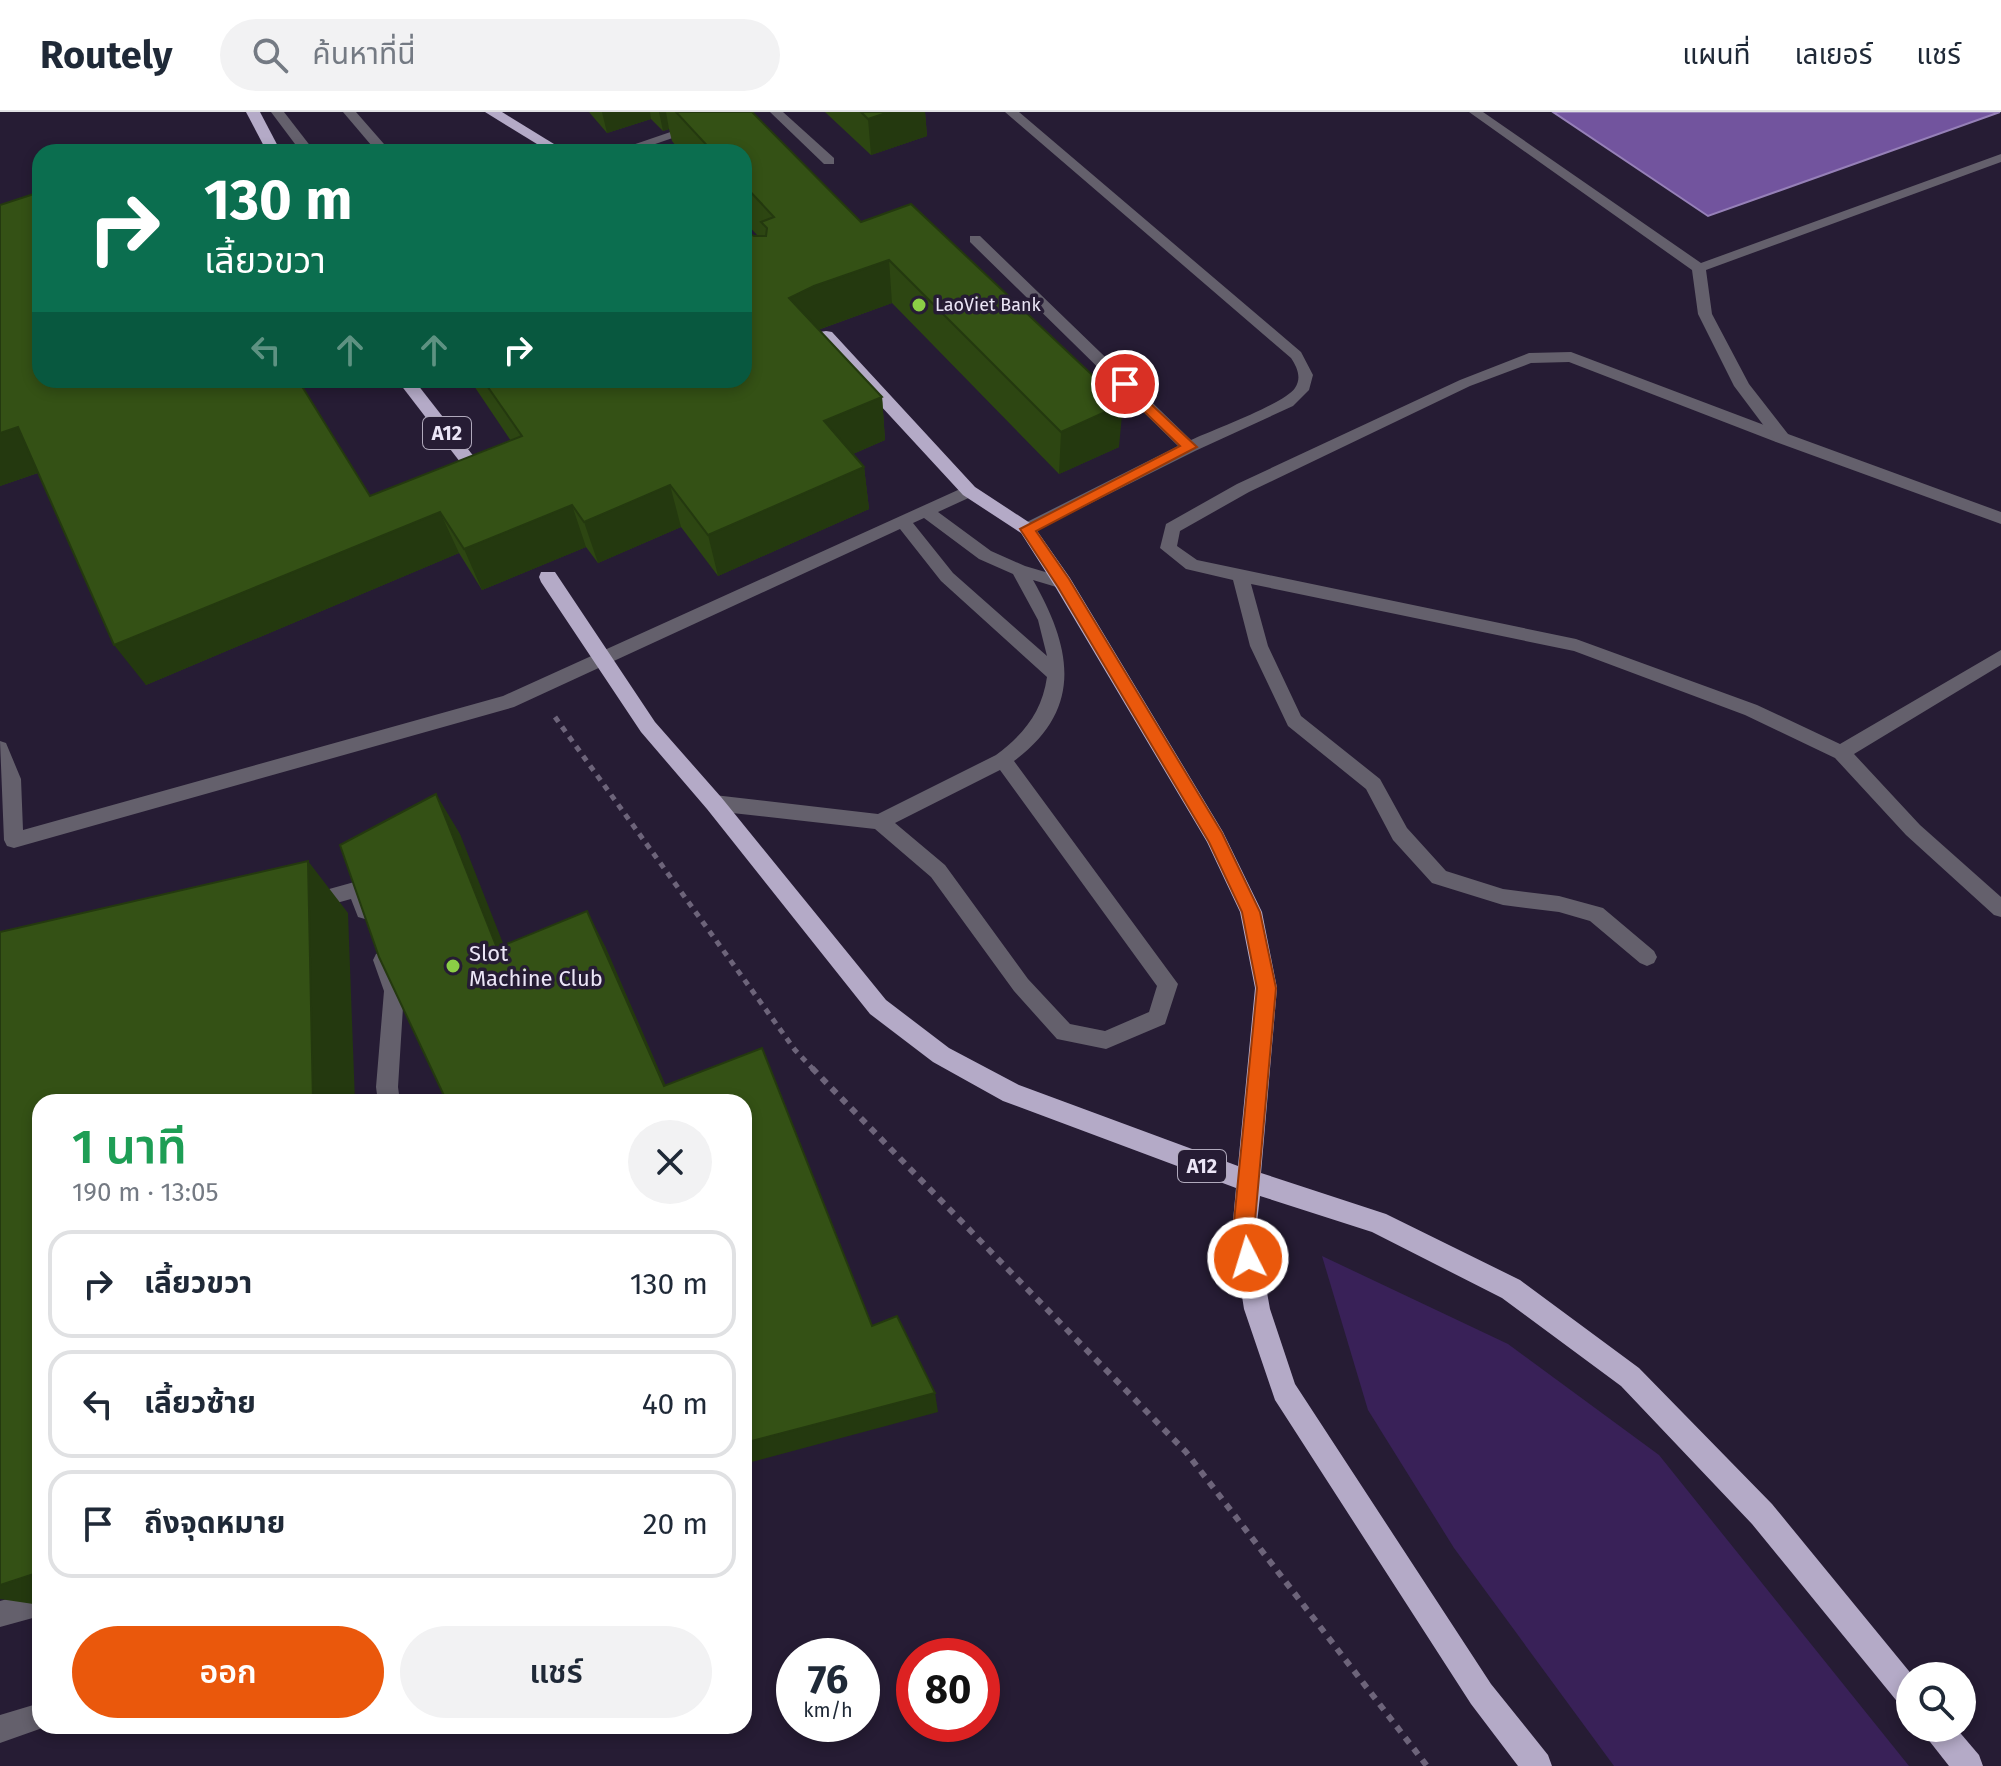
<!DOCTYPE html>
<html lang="th">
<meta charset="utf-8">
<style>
body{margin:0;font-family:"Fira Sans","Noto Sans Thai",sans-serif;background:#f2f2f3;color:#1f2937;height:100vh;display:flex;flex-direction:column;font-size:30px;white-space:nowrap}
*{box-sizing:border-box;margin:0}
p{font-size:26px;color:#747a83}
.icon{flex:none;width:44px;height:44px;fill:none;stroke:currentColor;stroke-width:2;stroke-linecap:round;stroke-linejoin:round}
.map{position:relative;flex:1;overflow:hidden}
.details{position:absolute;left:32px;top:982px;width:720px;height:640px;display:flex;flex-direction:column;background:#fff;border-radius:24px;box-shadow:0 4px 12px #0003}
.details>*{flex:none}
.banner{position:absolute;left:32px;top:32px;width:720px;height:244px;border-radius:24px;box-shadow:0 4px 12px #0003;background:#0b6e4f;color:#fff;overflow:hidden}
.fabs{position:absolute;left:1896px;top:1550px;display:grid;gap:16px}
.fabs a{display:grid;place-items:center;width:80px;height:80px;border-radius:50%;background:#fff;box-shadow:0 4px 12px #0003;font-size:40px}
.speed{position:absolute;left:776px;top:1526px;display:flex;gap:16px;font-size:40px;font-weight:700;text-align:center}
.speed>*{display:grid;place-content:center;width:104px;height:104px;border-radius:50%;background:#fff;box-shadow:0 4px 12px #0003;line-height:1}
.speed small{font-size:20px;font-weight:400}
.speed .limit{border:12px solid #d22;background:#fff;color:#111}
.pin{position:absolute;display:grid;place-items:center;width:68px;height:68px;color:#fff;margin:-34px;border:4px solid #fff;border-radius:50%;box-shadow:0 2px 8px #0007}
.me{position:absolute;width:88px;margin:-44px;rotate:355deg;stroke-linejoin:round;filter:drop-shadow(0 0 6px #0008)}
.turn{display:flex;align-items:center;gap:28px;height:168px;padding:0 40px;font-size:36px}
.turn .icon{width:104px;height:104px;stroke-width:2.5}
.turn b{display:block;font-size:56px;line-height:68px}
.lanes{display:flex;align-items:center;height:76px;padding:0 40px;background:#0003;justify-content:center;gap:40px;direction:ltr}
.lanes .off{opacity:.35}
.round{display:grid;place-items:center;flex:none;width:84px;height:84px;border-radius:42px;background:#f2f2f3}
.head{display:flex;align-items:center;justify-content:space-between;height:136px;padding:0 40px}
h1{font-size:48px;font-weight:600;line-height:60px;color:#1e9e55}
.primary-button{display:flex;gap:16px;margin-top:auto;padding:16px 40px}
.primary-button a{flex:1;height:92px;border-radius:48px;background:#ea580c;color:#fff;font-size:32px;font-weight:600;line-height:92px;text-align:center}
.primary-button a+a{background:#f2f2f3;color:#1f2937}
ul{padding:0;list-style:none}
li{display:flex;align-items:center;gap:24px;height:108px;margin:0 16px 12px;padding:0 24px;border:4px solid #e0e1e3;border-radius:24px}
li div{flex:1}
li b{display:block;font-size:30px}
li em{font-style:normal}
header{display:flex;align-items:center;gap:48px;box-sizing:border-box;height:112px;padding:0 40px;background:#fff;border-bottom:2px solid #e0e1e3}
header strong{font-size:38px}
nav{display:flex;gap:44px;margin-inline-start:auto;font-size:28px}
.search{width:560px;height:72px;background:#f2f2f3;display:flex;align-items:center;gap:20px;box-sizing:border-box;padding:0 28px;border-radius:44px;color:#747a83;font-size:30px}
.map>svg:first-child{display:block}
.green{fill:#392158}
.water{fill:#72549e;stroke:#9680b8;stroke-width:2}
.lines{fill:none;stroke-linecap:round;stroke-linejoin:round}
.path-far1{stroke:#6d647a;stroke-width:5;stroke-dasharray:6 6;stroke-linecap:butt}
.path{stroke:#6d647a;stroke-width:6;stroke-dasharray:7 7;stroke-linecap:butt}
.service{fill:#64606c;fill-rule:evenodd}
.minor{fill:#64606c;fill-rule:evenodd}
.trunk{fill:#b4aac7;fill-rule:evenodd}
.wall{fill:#2d4612}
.shaded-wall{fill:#24390f}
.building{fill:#345115;stroke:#24390f;stroke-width:2}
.route{fill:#ea580c;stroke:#983908;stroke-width:2}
.poi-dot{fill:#8bce46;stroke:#261c34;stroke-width:3}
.labels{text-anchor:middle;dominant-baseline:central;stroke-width:7;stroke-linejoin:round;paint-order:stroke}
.far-poi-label{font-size:18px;fill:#ebe5f6;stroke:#261c34;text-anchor:start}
.shield{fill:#261c34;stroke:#b0a9bc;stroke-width:2}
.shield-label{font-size:20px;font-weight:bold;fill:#ebe5f6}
.poi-label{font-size:22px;fill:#ebe5f6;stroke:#261c34;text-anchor:start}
</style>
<header>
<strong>Routely</strong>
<div class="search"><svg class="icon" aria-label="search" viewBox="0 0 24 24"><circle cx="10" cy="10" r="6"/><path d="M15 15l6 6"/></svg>ค้นหาที่นี่</div>
<nav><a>แผนที่</a><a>เลเยอร์</a><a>แชร์</a></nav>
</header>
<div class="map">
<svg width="2001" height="1654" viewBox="0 0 2001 1654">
<rect width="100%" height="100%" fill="#261c34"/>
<path class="green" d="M1322,1144L1508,1232L1659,1343L1909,1654H1614L1454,1436L1368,1298Z"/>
<path class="water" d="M1553,0H2000L1708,104Z"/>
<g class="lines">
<path class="path-far1" d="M555,605L795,938L814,958"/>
<path class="path" d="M812,956L1186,1340L1427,1654"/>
<g class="service">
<path d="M271,0H284L315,40H301Z"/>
<path d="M343,0H356L391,40H377Z"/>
<path d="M729,0H748L632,40H612Z"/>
<path d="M770,0H783L834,46V52H824Z"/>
<path d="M1005,0H1019L1301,240L1313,263L1309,278L1293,294L1195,339L1027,423L1019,417L1021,413L1178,334L970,130V124H980L1191,328C1212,318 1284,292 1295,276C1302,266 1297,255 1291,246Z"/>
<path d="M1571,240L1788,322L1790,326L1788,330H1776L1569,250L1531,251L1470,274L1249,380L1180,419L1177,434L1197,448L1576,527L1757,593L1840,632L2001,538V553L1854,642L1920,713L2001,785V805L1994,803L1906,723L1835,646L1745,603L1574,539L1251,472L1268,534L1301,604L1380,667L1407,716L1446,759L1503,777L1559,784L1603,796L1654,839L1657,845L1654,851L1647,854L1640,851L1590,809L1559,800L1503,793L1432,771L1393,728L1366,677L1288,614L1250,534L1233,468L1186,457L1160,436L1166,412L1237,372L1460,268L1529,241Z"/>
<path d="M969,373L977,379L975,383L938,400L991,439L1025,454L1069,467L1071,471L1063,477L1033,468C1071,535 1085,596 1014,649L1178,872L1165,912L1106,937L1057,927L1014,879L931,765L875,717L714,699L707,696L705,691L707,686L714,683L878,702L996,643C1024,622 1042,600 1047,565L941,469L900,417L514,595L14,736L7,734L4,728L0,629L6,631L21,667L23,718L503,584ZM924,406L979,447L1013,462L1038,508L1047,544L953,461L913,411ZM1000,658L1157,874L1149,900L1105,919L1070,912L1028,867L945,753L895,711Z"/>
<path d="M358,769L365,771L375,799L372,805L365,807L358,805L351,787L311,798L304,796L301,790L304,784Z"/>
<path d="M383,839L390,842L404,879L398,975L400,990H378L376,975L384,879L373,848L376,842Z"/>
<path d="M40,1478V1504L0,1515V1489Z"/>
</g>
<g class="minor">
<path d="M1469,0H1483L1701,151L2001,42V50L1706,158L1712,202L1749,272L1788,322L2001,400V412L1776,330L1734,274L1698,202L1692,158Z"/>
<path d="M40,1591V1614H48L0,1631V1603Z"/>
</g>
<g class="trunk">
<path d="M246,0H260L281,40H267Z"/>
<path d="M485,0H502L567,40H550Z"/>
<path d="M826,219L832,220L975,375L1033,413L1070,466L1223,720L1262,800L1277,876L1261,1061L1386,1102L1520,1168L1639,1256L1772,1392L1913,1564H1910V1598L1900,1593L1752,1412L1621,1274L1502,1186L1372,1120L1260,1084L1256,1120L1270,1197L1295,1272L1491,1572L1548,1643L1552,1654H1518L1471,1592L1275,1288L1244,1197L1232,1120L1236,1076L1003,989L933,950L870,902L707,697L641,620L541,470L539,465L541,460H555L655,610L721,685L886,888L949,936L1019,973L1238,1054L1255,876L1240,800L1207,730L1056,476L1021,421L963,383L820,228V220Z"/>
<path d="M397,268H414L489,364L492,368L489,372H477Z"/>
<path d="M1922,1616H1956L1979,1643L1983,1654H1949L1927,1626Z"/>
</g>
</g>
<g class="wall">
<path d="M589,0H752L861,110L1119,335L1059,362L892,191L818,218L882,285L885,328L853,342L864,355L869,397L718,464L681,415L598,451L586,435L482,478L459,441L146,573L38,361L0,374V93L370,384L511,329L470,268H744L754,124H758L744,109V40H681L672,29L669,17L663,19L651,7L607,21Z"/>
<path d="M825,0H925L927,24L871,43Z"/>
</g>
<g class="shaded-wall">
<path d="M602,0H650L651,7L607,21Z"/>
<path d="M659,0H666L669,17L663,19Z"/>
<path d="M889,0H925L927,24L871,43L868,7Z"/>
<path d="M889,148L892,191L820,217L795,229L789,186L814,174Z"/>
<path d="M882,285L885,328L830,352L824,309Z"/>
<path d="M1123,292L1119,335L1059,362L1061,320Z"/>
<path d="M18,315L49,357L0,374V321Z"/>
<path d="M864,355L869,397L718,464L708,423Z"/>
<path d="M670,373L681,415L598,451L584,410Z"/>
<path d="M572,393L586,435L482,478L464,437Z"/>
<path d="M440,400L459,441L146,573L114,533Z"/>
<path d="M436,682L460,722L519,872L497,836Z"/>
<path d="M308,749L348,801L355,990H313Z"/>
<path d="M587,799L606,836L673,990L664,974Z"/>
<path d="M935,1281L938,1300L744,1352V1331Z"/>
<path d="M40,1460V1493L0,1487V1468Z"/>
</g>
<g class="building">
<path d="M676,0H752L861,110L911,92L1123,292L1061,320L889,148L814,174L789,186L882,285L824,309L864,355L708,423L670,373L584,410L572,393L464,437L440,400L114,533L18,315L0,321V93L40,80V268H298L370,384L522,324L483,268H744V118L754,124H766L767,116L761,110L774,105L744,73V40H713Z"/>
<path d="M861,0H889L868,7Z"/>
<path d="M436,682L497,836L587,799L664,974L762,936L872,1214L897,1204L935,1281L744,1331V990H447L379,845L340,733Z"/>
<path d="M308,749L313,990H40V1460L0,1473V820Z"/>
</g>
<path class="route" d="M1125,268L1197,335L1036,419L1069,467L1222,721L1260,800L1276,876L1254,1120L1258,1146L1255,1153L1248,1156L1241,1153L1233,1120L1257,876L1242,800L1209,730L1058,475L1020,417L1180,334L1120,276L1118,272Z"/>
<g class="poi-dot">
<circle cx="919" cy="193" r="8"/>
<circle cx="453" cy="854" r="8"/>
</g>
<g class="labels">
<g class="far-poi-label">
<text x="935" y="193">LaoViet Bank</text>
</g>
<g class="shield">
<rect x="423" y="305" width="48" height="32" rx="6"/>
<rect x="1178" y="1038" width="48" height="32" rx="6"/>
</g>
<g class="shield-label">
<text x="447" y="321">A12</text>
<text x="1202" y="1054">A12</text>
</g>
<g class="poi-label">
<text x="469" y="841">Slot<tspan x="469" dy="25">Machine Club</tspan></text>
</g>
</g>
</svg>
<div class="fabs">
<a><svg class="icon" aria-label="search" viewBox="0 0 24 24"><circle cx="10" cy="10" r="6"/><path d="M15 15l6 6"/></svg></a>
</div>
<div class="speed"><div>76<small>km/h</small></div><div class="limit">80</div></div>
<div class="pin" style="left:1125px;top:272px;background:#d93025"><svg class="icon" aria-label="arrive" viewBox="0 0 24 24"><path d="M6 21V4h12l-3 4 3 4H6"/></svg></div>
<svg class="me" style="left:1248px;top:1146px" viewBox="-20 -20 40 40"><circle r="17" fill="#ea580c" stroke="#fff" stroke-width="3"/><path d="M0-11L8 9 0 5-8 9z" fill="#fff"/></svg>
<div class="banner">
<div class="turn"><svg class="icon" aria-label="right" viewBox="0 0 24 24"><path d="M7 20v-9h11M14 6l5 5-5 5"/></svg><div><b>130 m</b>เลี้ยวขวา</div></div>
<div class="lanes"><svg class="icon off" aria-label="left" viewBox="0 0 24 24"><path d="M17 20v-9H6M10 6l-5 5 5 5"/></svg><svg class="icon off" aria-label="ahead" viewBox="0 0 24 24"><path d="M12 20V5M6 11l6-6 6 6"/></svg><svg class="icon off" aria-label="ahead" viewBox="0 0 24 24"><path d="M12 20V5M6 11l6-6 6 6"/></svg><svg class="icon" aria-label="right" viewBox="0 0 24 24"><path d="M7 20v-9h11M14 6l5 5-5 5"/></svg></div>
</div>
<section class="details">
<div class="head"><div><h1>1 นาที</h1><p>190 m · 13:05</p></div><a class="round"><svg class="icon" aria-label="close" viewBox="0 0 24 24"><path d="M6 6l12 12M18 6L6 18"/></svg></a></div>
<ul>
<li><svg class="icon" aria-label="right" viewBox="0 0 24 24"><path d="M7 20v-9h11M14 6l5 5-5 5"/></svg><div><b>เลี้ยวขวา</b></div><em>130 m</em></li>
<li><svg class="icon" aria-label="left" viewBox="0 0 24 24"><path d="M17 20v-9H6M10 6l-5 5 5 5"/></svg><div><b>เลี้ยวซ้าย</b></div><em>40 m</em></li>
<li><svg class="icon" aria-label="arrive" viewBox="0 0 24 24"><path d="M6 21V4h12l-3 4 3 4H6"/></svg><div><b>ถึงจุดหมาย</b></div><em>20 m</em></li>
</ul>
<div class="primary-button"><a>ออก</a><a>แชร์</a></div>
</section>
</div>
